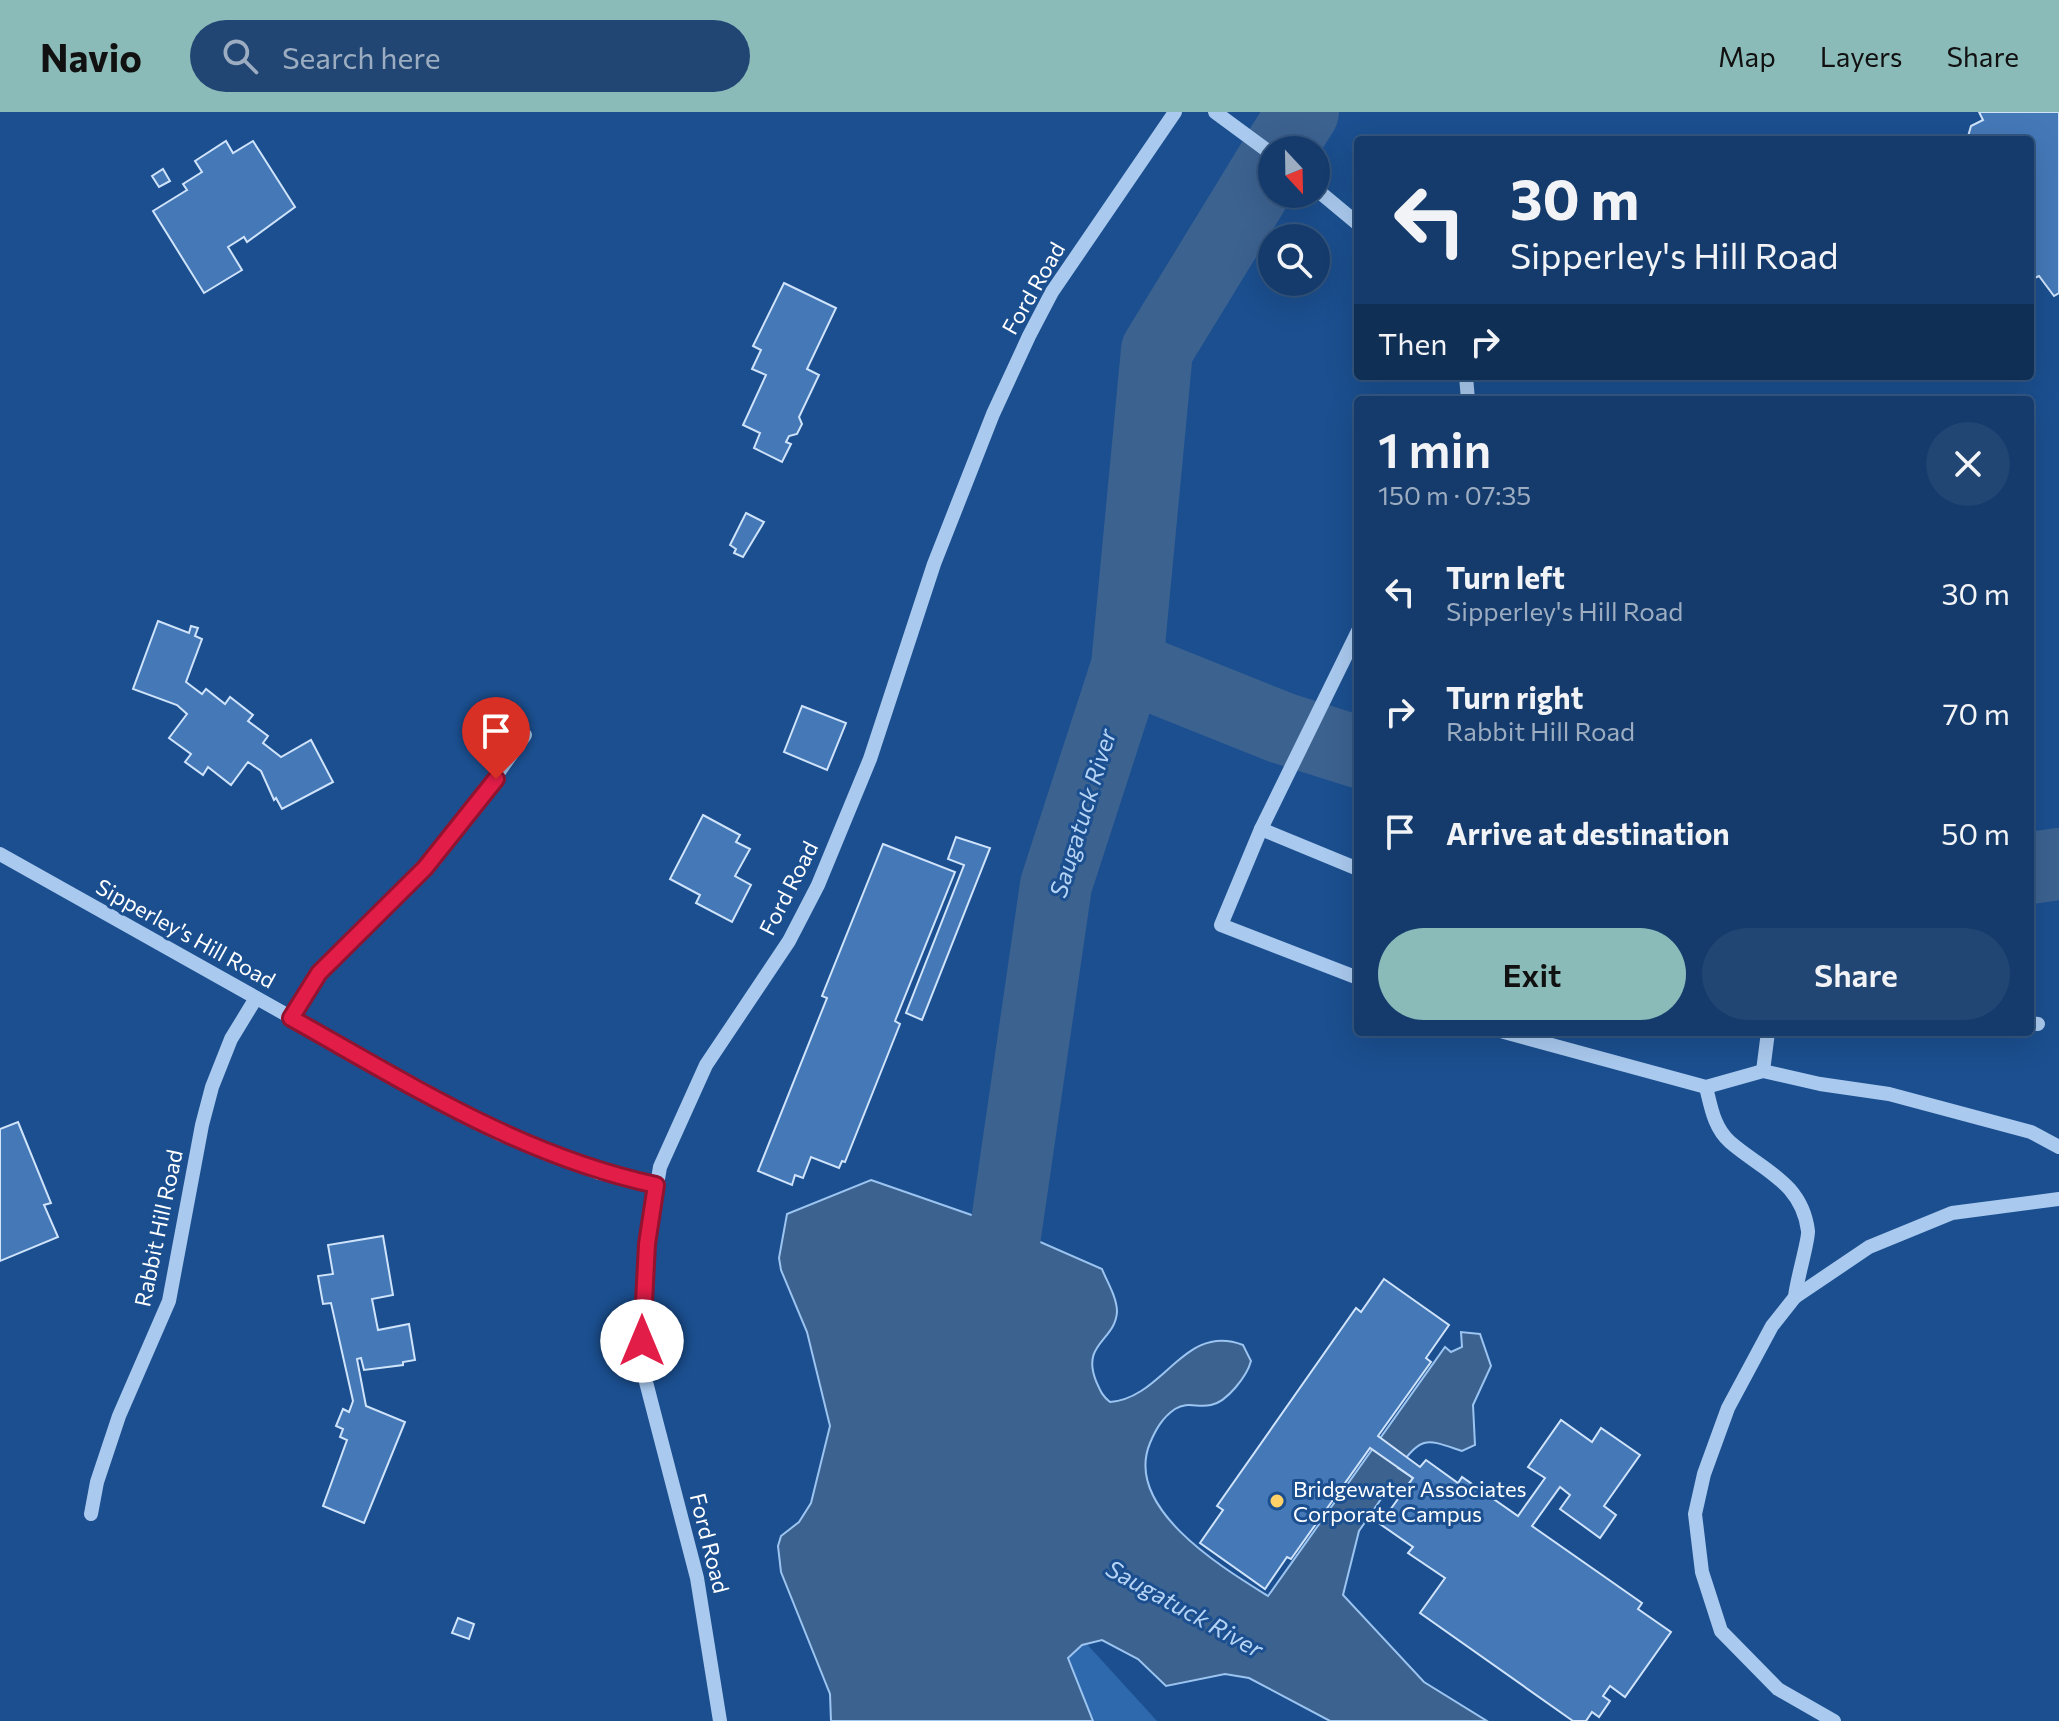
<!DOCTYPE html>
<meta charset="utf-8">
<style>
body{margin:0;font-family:Commissioner,sans-serif;background:#214673;color:#f1f3f6;height:100vh;display:flex;flex-direction:column;font-size:30px;white-space:nowrap}
*{box-sizing:border-box;margin:0}
p{font-size:26px;color:#9dadc1}
.icon{flex:none;width:44px;height:44px;fill:none;stroke:currentColor;stroke-width:2;stroke-linecap:round;stroke-linejoin:round}
.map{position:relative;flex:1;overflow:hidden}
.sheet{position:absolute;left:1354px;top:284px;width:680px;height:640px;display:flex;flex-direction:column;background:#143b6b;border-radius:8px;box-shadow:0 8px 32px #0002,0 0 0 2px #33557e}
.sheet>*{flex:none}
.hud{position:absolute;left:1354px;top:24px;width:680px;height:244px;border-radius:8px;box-shadow:0 8px 32px #0002,0 0 0 2px #33557e;background:#143b6b;color:#f1f3f6;overflow:hidden}
.needle{width:52px;rotate:158deg}
.tools{position:absolute;left:1258px;top:24px;display:grid;gap:16px}
.tools a{display:grid;place-items:center;width:72px;height:72px;border-radius:50%;background:#143b6b;box-shadow:0 8px 32px #0002,0 0 0 2px #33557e;font-size:40px}
.pin{position:absolute;display:grid;place-items:center;width:68px;height:68px;color:#fff;margin:-82px -34px;border-radius:50% 50% 50% 0;rotate:-45deg;box-shadow:0 0 8px #0007}
.pin .icon{rotate:45deg}
.me{position:absolute;width:88px;margin:-44px;rotate:0deg;stroke-linejoin:round;filter:drop-shadow(0 0 6px #0008)}
.turn{display:flex;align-items:center;gap:28px;height:168px;padding:0 24px;font-size:36px}
.turn .icon{width:104px;height:104px;stroke-width:2.5}
.turn b{display:block;font-size:56px;line-height:68px}
.then{display:flex;align-items:center;height:76px;padding:0 24px;background:#0003;gap:16px;font-size:30px}
.round{display:grid;place-items:center;flex:none;width:84px;height:84px;border-radius:42px;background:#214673}
.head{display:flex;align-items:center;justify-content:space-between;height:136px;padding:0 24px}
h1{font-size:48px;font-weight:600;line-height:60px}
.action{display:flex;gap:16px;margin-top:auto;padding:16px 24px}
.action a{flex:1;height:92px;border-radius:48px;background:#8bbbb9;color:#111;font-size:32px;font-weight:600;line-height:92px;text-align:center}
.action a+a{background:#214673;color:#f1f3f6}
ul{padding:0;list-style:none}
li{display:flex;align-items:center;gap:24px;height:120px;padding:0 24px}
li div{flex:1}
li b{display:block;font-size:30px}
li em{font-style:normal}
header{display:flex;align-items:center;gap:48px;box-sizing:border-box;height:112px;padding:0 40px;background:#8bbbb9;color:#111}
header strong{font-size:38px}
nav{display:flex;gap:44px;margin-inline-start:auto;font-size:28px}
.search{width:560px;height:72px;background:#214673;display:flex;align-items:center;gap:20px;box-sizing:border-box;padding:0 28px;border-radius:44px;color:#9dadc1;font-size:30px}
.map>svg:first-child{display:block}
.green{fill:#2e69ad}
.water{fill:#3c6290;stroke:#9cc4f0;stroke-width:2}
.lines{fill:none;stroke-linecap:round;stroke-linejoin:round}
.river{stroke:#3c6290;stroke-width:72}
.building{fill:#4478b7;stroke:#cfe3fa;stroke-width:2}
.minor{stroke:#a9c9ee;stroke-width:14}
.route-casing{stroke:#92132f;stroke-width:20}
.route{stroke:#e11d48;stroke-width:14}
.poi-dot{fill:#ffd166;stroke:#1b4f8f;stroke-width:3}
.labels{text-anchor:middle;dominant-baseline:central;stroke-width:6;stroke-linejoin:round;paint-order:stroke}
.street-label{font-size:22px;fill:#fff;stroke:#1b4f8f}
.poi-label{font-size:22px;fill:#fff;stroke:#1b4f8f;text-anchor:start}
.water-label{font-size:24px;font-style:italic;fill:#b5d3f5;stroke:#1b4f8f}
</style>
<header>
<strong>Navio</strong>
<div class="search"><svg class="icon" aria-label="search" viewBox="0 0 24 24"><circle cx="10" cy="10" r="6"/><path d="M15 15l6 6"/></svg>Search here</div>
<nav><a>Map</a><a>Layers</a><a>Share</a></nav>
</header>
<div class="map">
<svg width="2059" height="1609" viewBox="0 0 2059 1609">
<rect width="100%" height="100%" fill="#1b4f8f"/>
<path class="green" d="M1064,1507L1157,1609H1079L1062,1562Z"/>
<path class="water" d="M871,1068L1006,1115L1102,1157C1107,1170 1117,1185 1117,1200C1115,1229 1081,1231 1096,1269C1100,1278 1102,1284 1110,1290C1164,1286 1184,1210 1243,1233L1251,1249C1247,1264 1227,1290 1211,1293C1197,1296 1188,1289 1175,1297C1162,1306 1156,1317 1150,1331C1123,1396 1223,1456 1268,1484L1445,1235L1451,1240L1462,1235L1461,1220L1480,1222L1491,1254L1473,1293L1475,1333L1462,1339C1426,1327 1423,1323 1398,1356L1413,1366L1403,1379L1390,1374L1359,1419L1343,1483L1424,1570L1487,1609H1330L1249,1566L1225,1562L1166,1574L1138,1547L1102,1528L1082,1533L1068,1546L1093,1609H831L830,1582L781,1460L778,1434L781,1424L799,1410L811,1391L830,1314L807,1220L781,1158L779,1146L787,1102Z"/>
<g class="lines">
<g class="river">
<path d="M1279,38L1303,0"/>
<path d="M1127,554L1282,616L1358,640"/>
<path d="M2030,756L2059,752"/>
<path d="M992,1213L1056,773L1127,554L1157,238L1272,50"/>
</g>
</g>
<g class="building">
<path d="M1979,0H2059V181L2054,184L2039,164L2030,168V28H1967L1971,14L1983,8Z"/>
<path d="M226,29L233,41L253,29L295,95L247,130L244,125L228,135L242,158L204,181L153,99L187,78L183,72L202,60L195,49Z"/>
<path d="M163,57L170,69L159,75L152,64Z"/>
<path d="M784,171L836,196L807,257L819,263L799,305L802,312L797,322L789,324L786,330L791,332L782,350L754,336L760,321L743,313L766,263L752,257L761,238L753,234Z"/>
<path d="M746,401L764,410L743,445L734,441L736,437L730,433Z"/>
<path d="M158,509L189,521L191,514L198,516L195,524L202,527L186,570L202,582L206,577L225,592L230,585L253,603L248,609L268,624L263,631L281,645L311,628L333,670L282,697L276,686L274,688L261,659L248,650L231,673L208,655L203,663L185,650L191,642L169,626L187,602L177,593L133,577Z"/>
<path d="M802,594L846,611L827,658L784,640Z"/>
<path d="M703,703L740,723L736,730L750,737L735,764L751,773L732,810L696,791L700,783L670,767Z"/>
<path d="M956,725L990,736L922,908L906,901L964,753L948,747Z"/>
<path d="M883,732L955,760L895,909L900,912L845,1050L842,1049L839,1056L811,1045L803,1066L795,1063L792,1073L758,1059L827,886L822,884Z"/>
<path d="M18,1010L51,1091L44,1093L58,1125L0,1149V1017Z"/>
<path d="M383,1124L393,1183L372,1187L378,1218L409,1212L415,1248L403,1250V1253L364,1258L361,1246L357,1247L366,1294L405,1310L364,1411L323,1394L347,1328L340,1325L343,1317L336,1314L343,1297L349,1300L353,1289L331,1191L323,1192L318,1164L333,1162L328,1133Z"/>
<path d="M1384,1167L1449,1213L1426,1246L1431,1250L1378,1324L1420,1355L1426,1348L1458,1371L1462,1365L1518,1404L1545,1366L1528,1355L1561,1308L1592,1330L1601,1316L1640,1343L1604,1394L1616,1403L1600,1426L1560,1397L1570,1383L1560,1375L1532,1414L1642,1491L1638,1497L1671,1520L1625,1585L1610,1574L1603,1584L1610,1589L1599,1605L1592,1600L1586,1609H1573L1420,1501L1445,1466L1408,1441L1413,1435L1380,1412L1413,1366L1370,1336L1291,1447L1287,1445L1265,1477L1200,1431L1223,1398L1217,1394L1356,1196L1361,1200Z"/>
<path d="M458,1506L474,1512L469,1527L452,1521Z"/>
</g>
<g class="lines">
<g class="minor">
<path d="M1215,0L1272,42"/>
<path d="M1316,77L1358,112"/>
<path d="M1466,264L1468,288"/>
<path d="M1358,519L1261,717L1221,813L1358,866"/>
<path d="M1261,717L1358,757"/>
<path d="M0,742L499,1022L599,1061L656,1073"/>
<path d="M291,906L319,861L425,756L459,716L525,623"/>
<path d="M2030,911L2038,912"/>
<path d="M1504,920L1706,975L1763,959L1820,972L1889,982L2031,1020L2059,1035"/>
<path d="M1763,959L1768,920"/>
<path d="M1706,975C1711,995 1714,1016 1730,1030C1762,1058 1802,1070 1808,1119C1809,1128 1796,1170 1795,1185"/>
<path d="M91,1402L97,1370L119,1304L169,1189L202,1013L212,975L231,927L256,886"/>
<path d="M720,1609L697,1466L646,1270L643,1185L647,1132L660,1055L706,953L789,829L818,773L870,647L934,452L993,302L1029,224L1052,180L1175,0"/>
<path d="M1834,1609L1778,1577L1721,1519L1702,1460L1695,1402L1704,1362L1728,1296L1772,1214L1795,1185L1869,1135L1952,1101L2059,1087"/>
</g>
</g>
<g class="lines">
<g class="route-casing">
<path id="route" d="M496,667L425,756L319,861L291,906C409,972 521,1044 656,1073L647,1132L642,1229"/>
</g>
<use href="#route" class="route"/>
</g>
<circle class="poi-dot" cx="1277" cy="1389" r="8"/>
<g class="labels">
<g class="street-label">
<text transform="translate(1033 176) rotate(-60)">Ford Road</text>
<text transform="translate(788 776) rotate(-63)">Ford Road</text>
<text transform="translate(186 821) rotate(29)">Sipperley's Hill Road</text>
<text transform="translate(158 1116) rotate(-78)">Rabbit Hill Road</text>
<text transform="translate(710 1431) rotate(76)">Ford Road</text>
</g>
<g class="poi-label">
<text x="1293" y="1376">Bridgewater Associates<tspan x="1293" dy="25">Corporate Campus</tspan></text>
</g>
<g class="water-label">
<text transform="translate(1082 701) rotate(-73)">Saugatuck River</text>
<text transform="translate(1185 1496) rotate(29)">Saugatuck River</text>
</g>
</g>
</svg>
<div class="tools">
<a><svg class="needle" viewBox="-14 -14 28 28"><path d="M0-13l5 13h-10z" fill="#e53935"/><path d="M0 13l5-13h-10z" fill="#9dadc1"/></svg></a>
<a><svg class="icon" aria-label="search" viewBox="0 0 24 24"><circle cx="10" cy="10" r="6"/><path d="M15 15l6 6"/></svg></a>
</div>
<div class="pin" style="left:496px;top:667px;background:#d93025"><svg class="icon" aria-label="arrive" viewBox="0 0 24 24"><path d="M6 21V4h12l-3 4 3 4H6"/></svg></div>
<svg class="me" style="left:642px;top:1229px" viewBox="-20 -20 40 40"><circle r="19" fill="#fff"/><path d="M0-13L10 11 0 6-10 11z" fill="#e11d48"/></svg>
<div class="hud">
<div class="turn"><svg class="icon" aria-label="left" viewBox="0 0 24 24"><path d="M17 20v-9H6M10 6l-5 5 5 5"/></svg><div><b>30 m</b>Sipperley's Hill Road</div></div>
<div class="then">Then<svg class="icon" aria-label="right" viewBox="0 0 24 24"><path d="M7 20v-9h11M14 6l5 5-5 5"/></svg></div>
</div>
<section class="sheet">
<div class="head"><div><h1>1 min</h1><p>150 m · 07:35</p></div><a class="round"><svg class="icon" aria-label="close" viewBox="0 0 24 24"><path d="M6 6l12 12M18 6L6 18"/></svg></a></div>
<ul>
<li><svg class="icon" aria-label="left" viewBox="0 0 24 24"><path d="M17 20v-9H6M10 6l-5 5 5 5"/></svg><div><b>Turn left</b><p>Sipperley's Hill Road</p></div><em>30 m</em></li>
<li><svg class="icon" aria-label="right" viewBox="0 0 24 24"><path d="M7 20v-9h11M14 6l5 5-5 5"/></svg><div><b>Turn right</b><p>Rabbit Hill Road</p></div><em>70 m</em></li>
<li><svg class="icon" aria-label="arrive" viewBox="0 0 24 24"><path d="M6 21V4h12l-3 4 3 4H6"/></svg><div><b>Arrive at destination</b></div><em>50 m</em></li>
</ul>
<div class="action"><a>Exit</a><a>Share</a></div>
</section>
</div>
